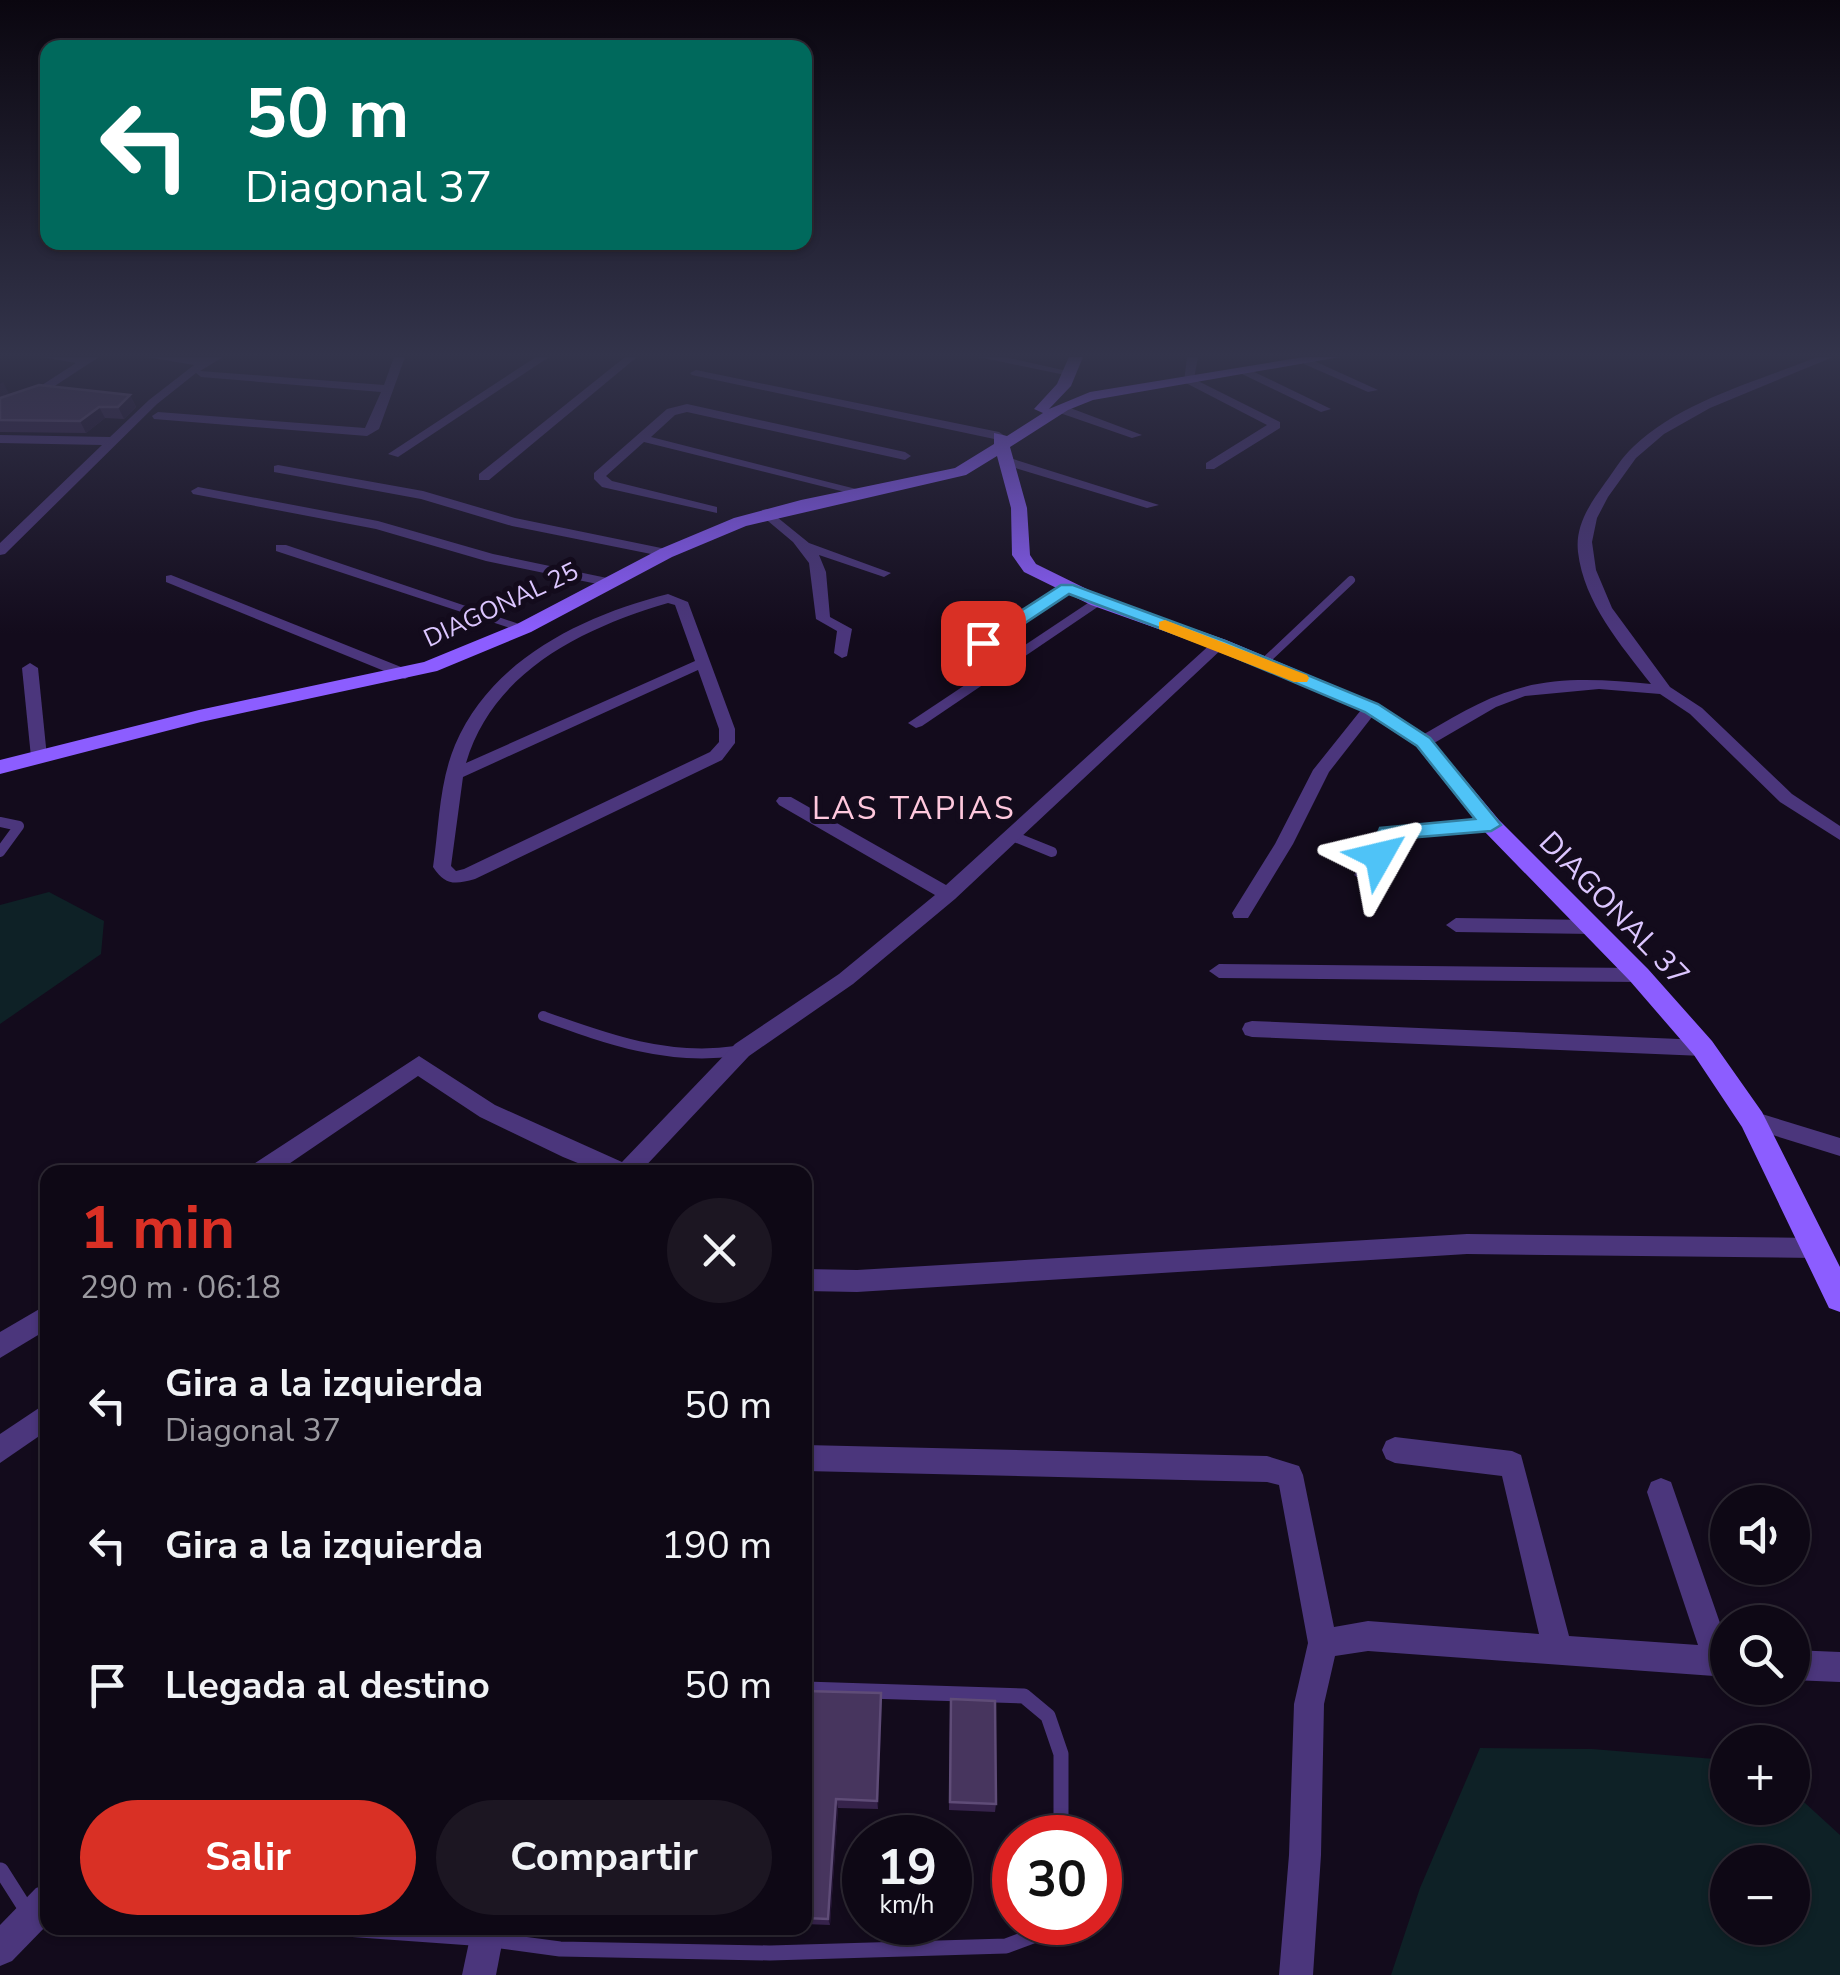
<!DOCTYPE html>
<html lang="es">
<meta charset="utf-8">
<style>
body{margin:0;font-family:"Nunito Sans",sans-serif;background:#1c1622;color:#f1f3f6;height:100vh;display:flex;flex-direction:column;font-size:38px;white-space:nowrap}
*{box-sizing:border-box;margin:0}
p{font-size:32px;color:#9b9aa0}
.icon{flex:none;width:55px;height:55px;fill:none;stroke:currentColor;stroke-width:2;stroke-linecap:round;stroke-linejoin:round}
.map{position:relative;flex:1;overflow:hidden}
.sheet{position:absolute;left:40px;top:1165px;width:772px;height:770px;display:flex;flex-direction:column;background:#0e0815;border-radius:20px;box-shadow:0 2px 8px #0004,0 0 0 2px #2e2934}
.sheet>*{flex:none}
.banner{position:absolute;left:40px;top:40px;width:772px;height:210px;border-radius:20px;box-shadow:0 2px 8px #0004,0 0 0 2px #2e2934;background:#00695c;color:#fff;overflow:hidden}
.buttons{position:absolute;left:1710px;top:1485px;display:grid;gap:20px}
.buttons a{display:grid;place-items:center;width:100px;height:100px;border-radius:50%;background:#0e0815;box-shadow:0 2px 8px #0004,0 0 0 2px #2e2934;font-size:50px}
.speed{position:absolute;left:842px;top:1815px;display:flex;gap:20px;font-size:50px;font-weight:700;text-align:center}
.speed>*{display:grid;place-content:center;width:130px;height:130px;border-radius:50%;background:#0e0815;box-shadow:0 2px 8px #0004,0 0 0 2px #2e2934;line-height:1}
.speed small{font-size:25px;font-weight:400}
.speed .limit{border:15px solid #d22;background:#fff;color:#111}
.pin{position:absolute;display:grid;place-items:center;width:85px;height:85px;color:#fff;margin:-42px;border-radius:20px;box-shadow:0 5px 15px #0006}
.me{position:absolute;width:110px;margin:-55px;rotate:53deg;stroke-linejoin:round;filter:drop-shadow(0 0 8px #0008)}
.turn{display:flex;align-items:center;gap:35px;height:210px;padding:0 40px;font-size:45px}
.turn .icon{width:130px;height:130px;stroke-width:2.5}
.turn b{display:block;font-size:70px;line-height:85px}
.round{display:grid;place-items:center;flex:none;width:105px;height:105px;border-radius:52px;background:#1c1622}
.head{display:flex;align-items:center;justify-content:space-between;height:170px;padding:0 40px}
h1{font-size:60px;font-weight:700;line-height:75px;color:#d93025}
.primary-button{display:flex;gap:20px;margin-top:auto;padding:20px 40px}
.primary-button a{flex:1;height:115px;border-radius:60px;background:#d93025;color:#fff;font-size:40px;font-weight:700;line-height:115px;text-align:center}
.primary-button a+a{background:#1c1622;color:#f1f3f6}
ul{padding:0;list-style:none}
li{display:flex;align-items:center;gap:30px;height:140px;padding:0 40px}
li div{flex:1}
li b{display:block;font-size:38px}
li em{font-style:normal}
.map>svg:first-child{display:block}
.green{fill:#0e2126;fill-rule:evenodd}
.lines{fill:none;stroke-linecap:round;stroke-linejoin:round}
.lane-far2{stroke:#4b367c;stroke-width:8}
.lane-far1{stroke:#4b367c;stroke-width:10}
.lane{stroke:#4b367c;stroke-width:15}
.street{fill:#4b367c;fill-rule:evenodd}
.secondary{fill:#8c5dff;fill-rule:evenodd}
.wall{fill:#36234b}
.shaded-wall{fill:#201230}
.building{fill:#47355e;stroke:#5f4c77;stroke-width:2.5}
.route{fill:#4fc3f7;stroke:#337fa1;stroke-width:2.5}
.slow{fill:#f59e0b}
.labels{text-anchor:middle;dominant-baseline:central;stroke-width:10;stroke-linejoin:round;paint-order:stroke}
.far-street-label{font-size:25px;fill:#dcc6ff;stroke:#130b1c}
.street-label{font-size:30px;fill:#dcc6ff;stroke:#130b1c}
.neighbourhood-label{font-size:32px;letter-spacing:2.5px;fill:#ffc8dd;stroke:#130b1c}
</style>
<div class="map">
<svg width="1840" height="1975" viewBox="0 0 1840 1975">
<rect width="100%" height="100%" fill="#130b1c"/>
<g class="green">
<path d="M49,892L104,921L101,954L0,1024V905Z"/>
<path d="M1480,1748L1592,1749L1727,1760L1728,1808H1792L1793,1792L1840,1835V1975H1391L1420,1888ZM1728,1862H1792V1928H1728Z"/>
</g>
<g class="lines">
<path class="lane-far2" d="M1263,663L1351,580"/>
<g class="lane-far1">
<path d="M0,822L19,826L0,852"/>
<path d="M1010,835L1052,852"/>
<path d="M543,1016C607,1039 667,1061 736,1051"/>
</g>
<g class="lane">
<path d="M805,1689L1024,1696L1048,1716L1061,1754V1838"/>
<path d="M1,1870L27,1911"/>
<path d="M332,1928L486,1939L560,1949L770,1953L1006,1946L1041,1933L1046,1922"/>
</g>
<g class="street">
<path d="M43,357H99L47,391L0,409V401L39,387L76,363Z"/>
<path d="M147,357H223L200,371L384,385L394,357H405L379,429L367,436L154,419L152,416L158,412L365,428L381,392L201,377L196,373L157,404L5,554L0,555V543L102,445L0,443V435L110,437L149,400L194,365Z"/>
<path d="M536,357H549L398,457L388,454Z"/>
<path d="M625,357H637L489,480H479V474Z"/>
<path d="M979,357H1005L1076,373L1070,376Z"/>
<path d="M1187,357H1198L1194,379L1280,422V428L1214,469H1206V463L1267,425L1184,382Z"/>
<path d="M1817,357H1833L1710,408L1664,434L1636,458L1608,497L1597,518L1592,542L1596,570L1612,608L1670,687L1702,708L1792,794L1840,826V840L1780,802L1690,714L1660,694L1599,689L1525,696L1496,707L1429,746H1417V738C1449,720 1481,699 1517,689C1559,676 1608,680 1651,684C1621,645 1584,603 1578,552C1575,525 1590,504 1605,483C1614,471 1622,457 1633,447C1682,400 1756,382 1817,357Z"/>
<path d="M1304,360H1312L1378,390L1368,392L1304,364Z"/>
<path d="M1240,369H1248L1331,409L1321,412L1240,373Z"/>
<path d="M696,370L999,432L1005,436L999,440L692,375L690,373Z"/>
<path d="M687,404L905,452L911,456L905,460L687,412L675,415L651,437L868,492L861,496L644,442L606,476L612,481L717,507V513L602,487L594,479V473L667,409Z"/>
<path d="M1057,406H1065L1142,435L1132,438L1057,412Z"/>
<path d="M1002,458H1010L1159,505L1147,508L1002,464Z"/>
<path d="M278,465L423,491L515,518L666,549L673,553L666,557L512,526L421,499L274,472V466Z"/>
<path d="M198,487L378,521L493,554L607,578L614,582L607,586L486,561L376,529L193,494L191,491Z"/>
<path d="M767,509L809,543L891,573L884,577L819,555L826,572L830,617L852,629L847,656L842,658L834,653L837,631L816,619L809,563L793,542L762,516V510Z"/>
<path d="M276,545H286L531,628L529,631H519L276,551Z"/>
<path d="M171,575L411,671L413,674L405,679L399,677L166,582V576Z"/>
<path d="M1067,584L1074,588L1072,591L988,646L983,648L975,643Z"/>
<path d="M668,594L688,602L735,729V743L722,760L475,879C454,885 445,885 433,867C439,827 439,783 455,745C492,659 582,616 668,594ZM668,603L675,605L695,661L466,763C493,671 583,628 668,603ZM698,670L719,729V742L710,752L464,869L456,871L451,866L463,777Z"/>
<path d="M1097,597L1104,601L1102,604L922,726L916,728L908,723Z"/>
<path d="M1219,639L1224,641V647L955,899L853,984L749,1056L640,1172H600L563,1157L480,1117L418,1076L277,1172H249L252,1165L419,1056L495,1105L622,1162L735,1044L839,974L935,895L779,805L776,801L779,797H791L946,885L1214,641Z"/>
<path d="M30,663L38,668L47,757L39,762L31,757L22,668Z"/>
<path d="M1371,703L1379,708L1329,772L1293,844L1248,918H1234L1232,913L1275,844L1313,770L1365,705Z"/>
<path d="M1491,819L1500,825L1497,829L1394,837C1388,854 1381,875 1363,881L1354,875L1370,855L1381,828Z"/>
<path d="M1456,918L1593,920L1603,927L1593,934L1456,932L1446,925Z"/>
<path d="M1219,964L1639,968L1649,975L1639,982L1219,978L1209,971Z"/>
<path d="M1252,1021L1703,1040L1710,1042L1713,1048L1710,1054L1703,1056L1252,1037L1245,1035L1242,1029L1245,1023Z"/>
<path d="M1752,1111L1840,1138V1156L1744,1126L1741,1120L1744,1114Z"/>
<path d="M1467,1234L1815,1238L1823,1241L1827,1248L1823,1255L1815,1258L1467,1254L857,1292L805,1291V1269L857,1270Z"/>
<path d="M48,1304V1329L0,1358V1332Z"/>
<path d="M48,1402V1430L0,1463V1434Z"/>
<path d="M1395,1437L1512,1451L1521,1455L1569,1636L1698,1645L1647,1492L1651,1482L1661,1478L1671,1482L1728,1646V1677L1368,1651L1335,1656L1324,1704L1321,1855L1313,1975H1279L1289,1855L1294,1704L1308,1643L1279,1485L1267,1482L805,1471V1445L1267,1456L1299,1466L1303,1475L1334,1627L1368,1621L1539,1634L1502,1476L1395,1463L1386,1459L1382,1450L1386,1441Z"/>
<path d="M1792,1650L1840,1652V1682L1792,1680Z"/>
<path d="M48,1884V1924L12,1961L0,1966V1925L36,1888Z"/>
<path d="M472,1928H505L496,1975H462Z"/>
</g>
<path class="secondary" d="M1069,357H1083L1071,386L1049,409L1090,392L1304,357H1340L1093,400L1068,410L1010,447L1027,508L1030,555L1036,564L1103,597L1226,640L1378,704L1430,738L1499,820L1648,969L1712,1041L1762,1112L1840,1267V1312L1829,1308L1742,1127L1694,1055L1630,981L1483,830L1416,746L1364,712L1212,648L1091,605L1024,572L1012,555L1011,508L997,456L966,475L746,526L672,557L531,632L437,671L201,722L0,774V760L199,710L424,662L517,624L660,549L734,518L801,500L955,468L994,444V433L1007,436L1043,413L1034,409L1057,384Z"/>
</g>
<g class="wall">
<path d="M130,395L136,407L124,419L105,418L86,433L0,432V398Z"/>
<path d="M805,1691L881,1693L878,1809L838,1808L830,1925L805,1924Z"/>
<path d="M950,1709L996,1804L995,1812L949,1810Z"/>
</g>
<g class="shaded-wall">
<path d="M3,382L9,394L0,398V384Z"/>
<path d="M130,395L136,407L124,419L118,407Z"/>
<path d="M99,407L105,418L86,433L80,421Z"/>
<path d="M881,1693L882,1704L878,1809L877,1801Z"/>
<path d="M836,1799L838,1808L830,1925L828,1919Z"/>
</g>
<g class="building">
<path d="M39,385L130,395L118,407H99L80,421L0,420V398Z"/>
<path d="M805,1691L881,1693L877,1801L836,1799L828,1919L805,1918Z"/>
<path d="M951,1699L995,1701L996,1804L950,1802Z"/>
</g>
<linearGradient id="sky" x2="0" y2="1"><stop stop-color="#0a060f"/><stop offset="0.56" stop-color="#33344b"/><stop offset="1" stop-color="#33344b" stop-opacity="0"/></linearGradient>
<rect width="1840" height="634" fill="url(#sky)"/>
<path class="route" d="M1061,585H1073L1225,641L1378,704L1430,738L1501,825L1491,831L1395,839L1386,860H1372L1369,856L1380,828L1475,819L1417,746L1365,712L1213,648L1069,594L989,647H977V639Z"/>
<path class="slow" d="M1165,620L1307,675L1309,678L1307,682H1294L1159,629V622Z"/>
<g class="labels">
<g class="far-street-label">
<text transform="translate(501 605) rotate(-25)">DIAGONAL 25</text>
</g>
<g class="street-label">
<text transform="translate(1614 909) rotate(46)">DIAGONAL 37</text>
</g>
<g class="neighbourhood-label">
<text x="914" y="808">LAS TAPIAS</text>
</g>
</g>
</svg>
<div class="buttons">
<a><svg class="icon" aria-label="sound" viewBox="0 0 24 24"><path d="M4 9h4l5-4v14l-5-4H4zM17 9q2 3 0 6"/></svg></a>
<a><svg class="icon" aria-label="search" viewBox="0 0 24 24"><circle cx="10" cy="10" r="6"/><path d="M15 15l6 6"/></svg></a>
<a>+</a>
<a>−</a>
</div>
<div class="speed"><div>19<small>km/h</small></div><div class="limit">30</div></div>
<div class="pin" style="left:983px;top:643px;background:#d93025"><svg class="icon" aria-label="arrive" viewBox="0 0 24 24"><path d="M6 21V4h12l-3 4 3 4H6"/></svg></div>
<svg class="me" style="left:1379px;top:856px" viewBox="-20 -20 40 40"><path d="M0-17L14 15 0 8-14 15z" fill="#4fc3f7" stroke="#fff" stroke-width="4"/></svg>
<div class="banner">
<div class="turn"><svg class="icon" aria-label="left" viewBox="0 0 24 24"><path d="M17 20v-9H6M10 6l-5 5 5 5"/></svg><div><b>50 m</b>Diagonal 37</div></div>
</div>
<section class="sheet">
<div class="head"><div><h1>1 min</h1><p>290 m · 06:18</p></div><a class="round"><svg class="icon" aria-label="close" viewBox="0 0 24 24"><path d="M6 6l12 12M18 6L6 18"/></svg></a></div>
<ul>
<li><svg class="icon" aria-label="left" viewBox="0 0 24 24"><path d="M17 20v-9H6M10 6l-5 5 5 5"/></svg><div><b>Gira a la izquierda</b><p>Diagonal 37</p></div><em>50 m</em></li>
<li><svg class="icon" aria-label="left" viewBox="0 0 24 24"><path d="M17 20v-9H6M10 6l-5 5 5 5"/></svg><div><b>Gira a la izquierda</b></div><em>190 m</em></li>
<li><svg class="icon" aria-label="arrive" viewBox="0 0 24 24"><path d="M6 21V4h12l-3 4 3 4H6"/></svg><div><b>Llegada al destino</b></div><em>50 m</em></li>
</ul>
<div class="primary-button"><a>Salir</a><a>Compartir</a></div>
</section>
</div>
